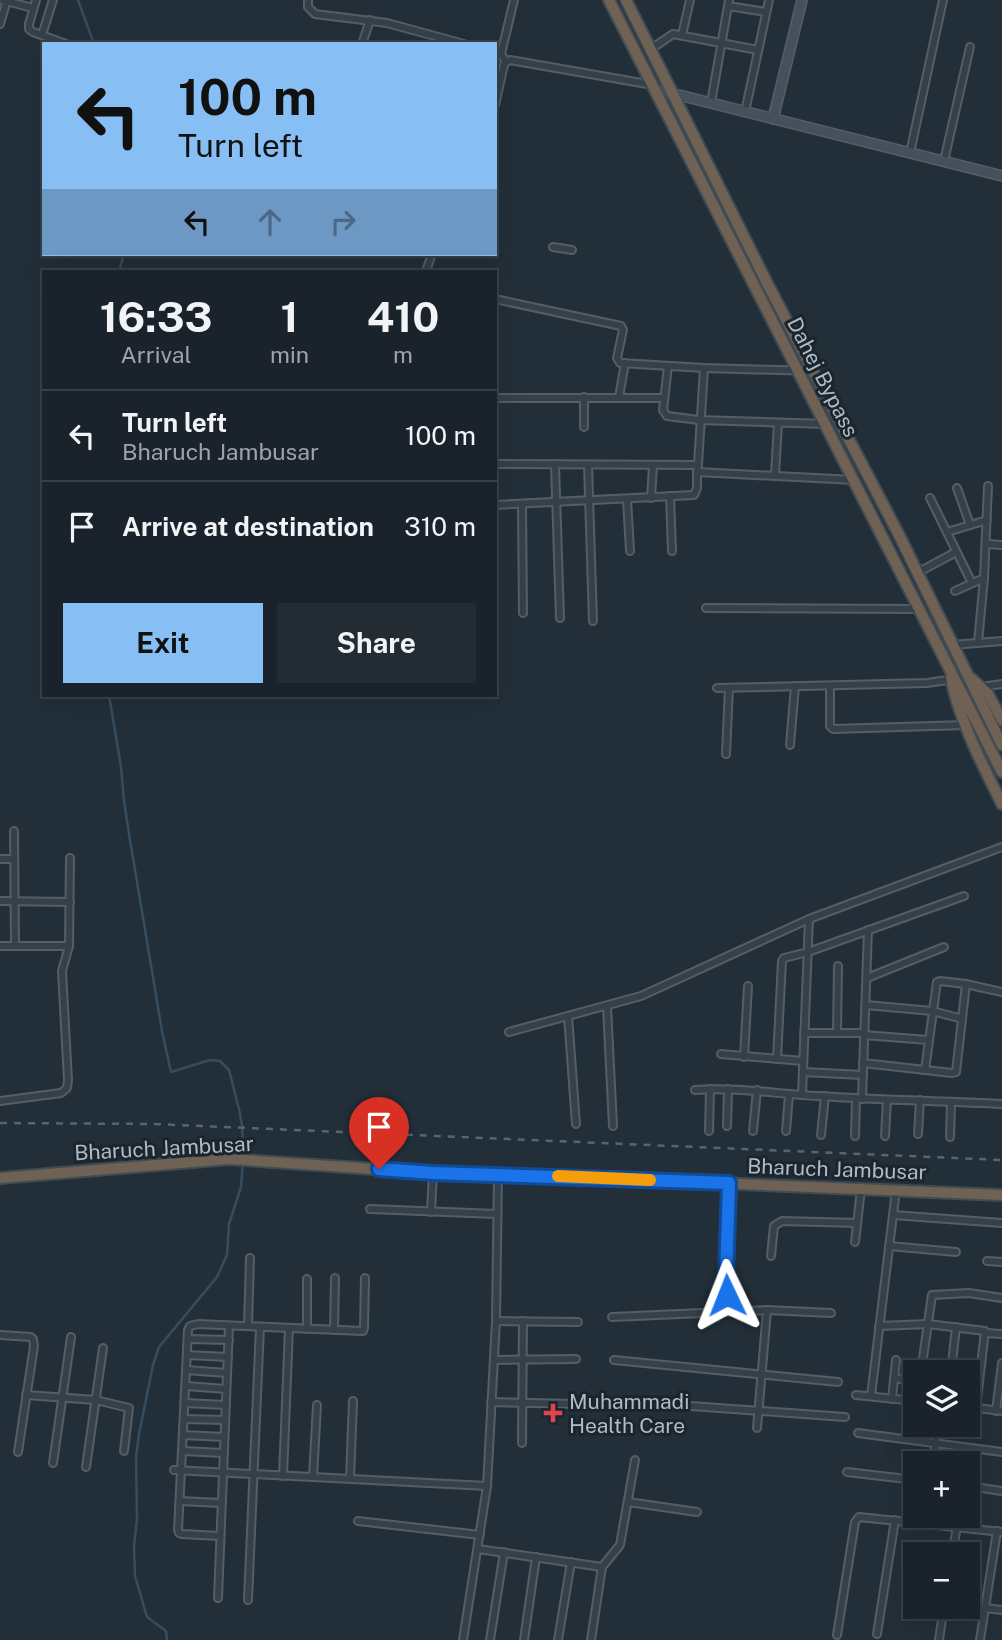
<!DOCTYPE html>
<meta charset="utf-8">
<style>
body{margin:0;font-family:"Public Sans",sans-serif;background:#232b33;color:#f1f3f6;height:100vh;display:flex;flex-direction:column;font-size:26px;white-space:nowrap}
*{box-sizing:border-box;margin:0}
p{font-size:23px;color:#9fa4a9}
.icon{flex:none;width:38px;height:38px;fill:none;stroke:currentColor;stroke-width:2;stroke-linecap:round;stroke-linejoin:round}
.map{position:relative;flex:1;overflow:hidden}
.side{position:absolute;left:42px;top:270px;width:455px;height:427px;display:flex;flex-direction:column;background:#1a232b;border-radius:0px;box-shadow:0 7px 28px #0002,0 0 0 2px #384047}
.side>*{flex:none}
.guide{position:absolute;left:42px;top:42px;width:455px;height:214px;border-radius:0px;box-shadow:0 7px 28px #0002,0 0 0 2px #384047;background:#87bff4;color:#111;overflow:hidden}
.controls{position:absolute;left:903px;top:1360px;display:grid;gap:14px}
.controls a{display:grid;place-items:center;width:77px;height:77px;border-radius:0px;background:#1a232b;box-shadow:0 7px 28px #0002,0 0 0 2px #384047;font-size:35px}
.pin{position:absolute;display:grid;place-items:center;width:60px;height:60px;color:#fff;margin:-72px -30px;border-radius:50% 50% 50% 0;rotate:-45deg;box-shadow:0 0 7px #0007}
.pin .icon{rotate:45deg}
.me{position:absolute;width:77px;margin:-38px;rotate:358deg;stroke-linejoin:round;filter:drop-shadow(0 0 5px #0008)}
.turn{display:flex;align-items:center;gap:24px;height:147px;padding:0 21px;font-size:32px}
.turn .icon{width:91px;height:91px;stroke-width:2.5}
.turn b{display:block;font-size:49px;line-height:60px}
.lanes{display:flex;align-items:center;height:66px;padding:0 21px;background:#0003;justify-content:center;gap:35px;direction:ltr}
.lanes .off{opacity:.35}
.eta{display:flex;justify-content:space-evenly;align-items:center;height:119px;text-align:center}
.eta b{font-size:42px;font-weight:700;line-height:49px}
.cta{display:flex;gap:14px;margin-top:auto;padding:14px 21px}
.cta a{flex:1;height:80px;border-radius:0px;background:#87bff4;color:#111;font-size:28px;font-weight:700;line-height:80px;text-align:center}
.cta a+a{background:#232b33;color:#f1f3f6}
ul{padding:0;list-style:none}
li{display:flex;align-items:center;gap:21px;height:91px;padding:0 21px;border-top:2px solid #384047}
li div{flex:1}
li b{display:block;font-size:26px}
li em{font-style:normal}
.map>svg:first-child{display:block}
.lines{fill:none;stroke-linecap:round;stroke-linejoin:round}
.stream{stroke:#364d5f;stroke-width:2.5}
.street-casing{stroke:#545e67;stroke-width:10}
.secondary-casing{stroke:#545e67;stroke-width:12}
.highway-casing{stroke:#414b54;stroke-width:14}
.street{stroke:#364049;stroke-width:6}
.secondary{stroke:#44505c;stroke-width:9}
.highway{stroke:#6f6153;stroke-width:10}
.rail{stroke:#586570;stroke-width:2.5;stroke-dasharray:7 7;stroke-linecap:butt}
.route-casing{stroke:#114b97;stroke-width:18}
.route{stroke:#1a73e8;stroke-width:12}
.slow{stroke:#f59e0b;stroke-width:12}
.health-dot{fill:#e0444e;stroke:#1b252e;stroke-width:2.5}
.labels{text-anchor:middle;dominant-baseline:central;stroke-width:6;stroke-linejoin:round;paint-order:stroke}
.street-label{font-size:21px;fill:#b1bbc5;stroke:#1b252e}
.poi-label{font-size:21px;fill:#b1bbc5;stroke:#1b252e;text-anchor:start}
</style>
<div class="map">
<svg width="1002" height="1640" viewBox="0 0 1002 1640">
<rect width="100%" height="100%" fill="#222f39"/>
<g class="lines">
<g class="stream">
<path d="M78,0L94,44"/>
<path d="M119,271L124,254"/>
<path d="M109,695L121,767L124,801L129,834L162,1031L171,1072L210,1060L220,1061L229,1070L239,1109L242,1125L243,1155"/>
<path d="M167,1640L166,1631L147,1617L135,1576L134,1547L137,1518L136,1457L139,1434L153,1365L159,1347L217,1277L227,1255L229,1224L241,1187L243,1162"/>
</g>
<g class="street-casing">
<g id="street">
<path d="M2,0L33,8"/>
<path d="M36,0L29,24V29L33,32L66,44"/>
<path d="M308,0V7L315,14L387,23L464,44"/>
<path d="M728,6L766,12"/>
<path d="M0,24L7,0"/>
<path d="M42,35L53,0"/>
<path d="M682,35L690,0"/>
<path d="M362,44L370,20"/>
<path d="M651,49L673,34L758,50"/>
<path d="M506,62L501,54L514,0"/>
<path d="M711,103L729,0"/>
<path d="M495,105L504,65L506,62L510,60L653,85"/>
<path d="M745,112L769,0"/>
<path d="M910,153L943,0"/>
<path d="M944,161L970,47"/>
<path d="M553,247L572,250"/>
<path d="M426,271L432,254"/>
<path d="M495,299L621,326L623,330L617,358L620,363L704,368L813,371"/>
<path d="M668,366L663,410L667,416L699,420L826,424"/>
<path d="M619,397L625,363"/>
<path d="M495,398H664"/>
<path d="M584,427V397"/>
<path d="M495,464L698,465L697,472L854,480"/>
<path d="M555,464L560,618"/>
<path d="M588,465L593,621"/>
<path d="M698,465L704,368"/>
<path d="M775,475L778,423"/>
<path d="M957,488L970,525"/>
<path d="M670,496L672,551"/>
<path d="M651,498L653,465"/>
<path d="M930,498L972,583"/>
<path d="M627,499L630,551"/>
<path d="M522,504L523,613"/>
<path d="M495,505L694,495L697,488V472"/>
<path d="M947,532L987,520"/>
<path d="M986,544L1002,545"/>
<path d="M917,573L956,552"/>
<path d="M955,591L984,578"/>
<path d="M706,608L920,609"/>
<path d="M978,643L984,578L988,486"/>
<path d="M952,645L1002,641"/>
<path d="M830,686V726L833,729L966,725"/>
<path d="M981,687L1002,684"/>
<path d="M717,688L927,683L954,679"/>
<path d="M790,745L795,686"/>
<path d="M726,754L729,688"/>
<path d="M14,831L15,946"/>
<path d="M0,859H14"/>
<path d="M0,901L70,902"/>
<path d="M0,946H69"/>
<path d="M867,978L944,947"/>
<path d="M866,1005L932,1011L959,1018"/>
<path d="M607,1006L613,1126"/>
<path d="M568,1016L576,1124"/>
<path d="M509,1032L641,996L809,919L1002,847"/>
<path d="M804,1033H864"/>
<path d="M837,1033L838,966"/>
<path d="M864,1035L928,1040"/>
<path d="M721,1054L803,1061"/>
<path d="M744,1057L748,986"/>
<path d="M777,1059L782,961L784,958L808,952L964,896"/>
<path d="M863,1063L952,1073L956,1072L966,984"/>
<path d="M925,1070L937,982L940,981L966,984L1002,992"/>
<path d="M803,1072L863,1075"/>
<path d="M695,1090C736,1087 777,1094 818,1096C880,1100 941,1101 1002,1104"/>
<path d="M802,1095L809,919"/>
<path d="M862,1099L868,930"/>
<path d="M0,1101L61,1093L67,1088L68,1080L62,971L69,946L70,858"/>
<path d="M727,1126L728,1089"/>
<path d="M709,1131L710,1089"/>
<path d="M753,1131L757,1090"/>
<path d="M786,1131L789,1095"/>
<path d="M918,1134L920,1100"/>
<path d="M821,1135L825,1096"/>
<path d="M855,1136L856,1098"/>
<path d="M885,1136L887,1100"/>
<path d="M950,1137L951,1102"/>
<path d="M728,1183L726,1279L729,1312"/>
<path d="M370,1209L496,1214"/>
<path d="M431,1212L433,1173"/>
<path d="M893,1215L1002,1223"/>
<path d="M855,1242L861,1189"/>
<path d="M889,1246L956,1252"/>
<path d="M771,1256L774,1226L782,1221L857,1223"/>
<path d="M987,1261L1002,1262"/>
<path d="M612,1317L767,1310L831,1313"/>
<path d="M496,1321L578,1322"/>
<path d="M248,1326L250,1258"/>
<path d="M879,1326L928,1324L985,1331L976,1408"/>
<path d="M307,1329V1279"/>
<path d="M334,1330L335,1278"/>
<path d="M986,1333L1002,1334"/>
<path d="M0,1335L31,1337L33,1339L34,1346L18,1452"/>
<path d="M188,1339L229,1340"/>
<path d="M187,1355L228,1357"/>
<path d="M494,1360L576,1359"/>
<path d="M614,1360L838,1382"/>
<path d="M186,1370L227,1373"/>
<path d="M921,1372L932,1295L969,1293L1002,1298"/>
<path d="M951,1372L956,1327"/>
<path d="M894,1378L915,1381"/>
<path d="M186,1386L226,1389"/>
<path d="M26,1395L96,1400L129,1408L124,1451"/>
<path d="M856,1395L915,1401"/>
<path d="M871,1396L896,1190"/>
<path d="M892,1399L896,1360"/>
<path d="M491,1402L623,1405L635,1402L845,1417"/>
<path d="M185,1403L226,1405"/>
<path d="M968,1407L1002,1411"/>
<path d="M996,1411L1002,1363"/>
<path d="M184,1419L225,1420"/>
<path d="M757,1428L767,1310"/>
<path d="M858,1433L1002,1452"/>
<path d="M183,1435L224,1437"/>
<path d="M522,1443L523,1321"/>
<path d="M183,1451L223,1453"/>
<path d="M53,1463L71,1337"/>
<path d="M933,1463L938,1424"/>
<path d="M86,1467L103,1348"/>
<path d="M174,1470L487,1486"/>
<path d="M847,1472L915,1480"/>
<path d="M283,1476L289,1328"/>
<path d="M313,1477L317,1405"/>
<path d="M350,1479L353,1401"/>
<path d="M968,1486L1002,1491"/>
<path d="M180,1501L221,1503"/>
<path d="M628,1502L697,1512"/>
<path d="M358,1521L480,1535"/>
<path d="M220,1536L182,1534L179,1533L178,1530L188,1330L190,1326L198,1324L363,1331L364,1328L365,1278"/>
<path d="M478,1549L602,1567"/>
<path d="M952,1554L957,1527"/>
<path d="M218,1598L229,1326"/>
<path d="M248,1600L260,1327"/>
<path d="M985,1608L1002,1610"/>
<path d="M877,1634L895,1520"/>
<path d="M837,1635L855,1522L859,1517L1002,1532"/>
<path d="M463,1640L487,1486L496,1321L498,1174"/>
<path d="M490,1640L504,1552"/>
<path d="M524,1640L536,1557"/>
<path d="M558,1640L571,1562"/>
<path d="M591,1640L602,1567L620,1545L635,1460"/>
<path d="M939,1640L944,1606"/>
<path d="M980,1640L997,1531"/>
</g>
</g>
<g class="secondary-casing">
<g id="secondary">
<path d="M655,89L1002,176"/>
<path d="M773,119L802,0"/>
</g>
</g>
<g class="highway-casing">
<g id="highway">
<path d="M609,0L1002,772"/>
<path d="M626,0L767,283L898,533L1002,745"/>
<path d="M951,678C959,720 983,766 1002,804"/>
<path d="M972,679L988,694L1002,720"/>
<path d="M0,1178L229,1159L433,1173L550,1176L1002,1195"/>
</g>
</g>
<use href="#street" class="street"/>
<use href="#secondary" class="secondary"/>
<use href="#highway" class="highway"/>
<path class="rail" d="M0,1123L154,1124L1002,1160"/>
</g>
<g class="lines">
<g class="route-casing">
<path id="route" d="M379,1169L433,1173L729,1183L726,1279L727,1295"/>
</g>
<use href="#route" class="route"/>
<path class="slow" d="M558,1176L650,1180"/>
</g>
<path class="health-dot" d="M549.5 1402.5h7v7h7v7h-7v7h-7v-7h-7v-7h7z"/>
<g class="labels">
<g class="street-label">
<text transform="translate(823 377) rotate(63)">Dahej Bypass</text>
<text transform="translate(164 1148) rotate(-3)">Bharuch Jambusar</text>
<text transform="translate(837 1169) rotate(2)">Bharuch Jambusar</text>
</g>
<g class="poi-label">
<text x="569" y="1401">Muhammadi<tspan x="569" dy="24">Health Care</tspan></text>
</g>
</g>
</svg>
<div class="controls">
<a><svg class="icon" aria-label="layers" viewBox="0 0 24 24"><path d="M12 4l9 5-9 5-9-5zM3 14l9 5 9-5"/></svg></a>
<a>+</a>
<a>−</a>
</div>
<div class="pin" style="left:379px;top:1169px;background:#d93025"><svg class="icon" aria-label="arrive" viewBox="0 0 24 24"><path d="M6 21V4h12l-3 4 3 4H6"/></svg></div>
<svg class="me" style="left:727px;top:1295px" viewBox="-20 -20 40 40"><path d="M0-17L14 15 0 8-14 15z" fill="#1a73e8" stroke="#fff" stroke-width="4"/></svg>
<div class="guide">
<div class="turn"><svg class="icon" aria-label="left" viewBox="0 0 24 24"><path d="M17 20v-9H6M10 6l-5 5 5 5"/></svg><div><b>100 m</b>Turn left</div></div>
<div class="lanes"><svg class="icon" aria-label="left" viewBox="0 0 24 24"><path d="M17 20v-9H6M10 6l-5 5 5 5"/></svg><svg class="icon off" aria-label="ahead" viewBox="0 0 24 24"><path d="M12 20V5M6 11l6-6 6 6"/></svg><svg class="icon off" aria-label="right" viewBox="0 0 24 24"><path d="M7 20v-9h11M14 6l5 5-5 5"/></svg></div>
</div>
<section class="side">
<div class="eta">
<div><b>16:33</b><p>Arrival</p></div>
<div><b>1</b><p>min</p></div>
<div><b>410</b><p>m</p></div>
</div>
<ul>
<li><svg class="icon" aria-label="left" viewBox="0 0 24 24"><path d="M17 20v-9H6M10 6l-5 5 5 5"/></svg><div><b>Turn left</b><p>Bharuch Jambusar</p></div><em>100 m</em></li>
<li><svg class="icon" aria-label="arrive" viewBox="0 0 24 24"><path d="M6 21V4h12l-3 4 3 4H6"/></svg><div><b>Arrive at destination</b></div><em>310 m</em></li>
</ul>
<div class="cta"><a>Exit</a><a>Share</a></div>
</section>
</div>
